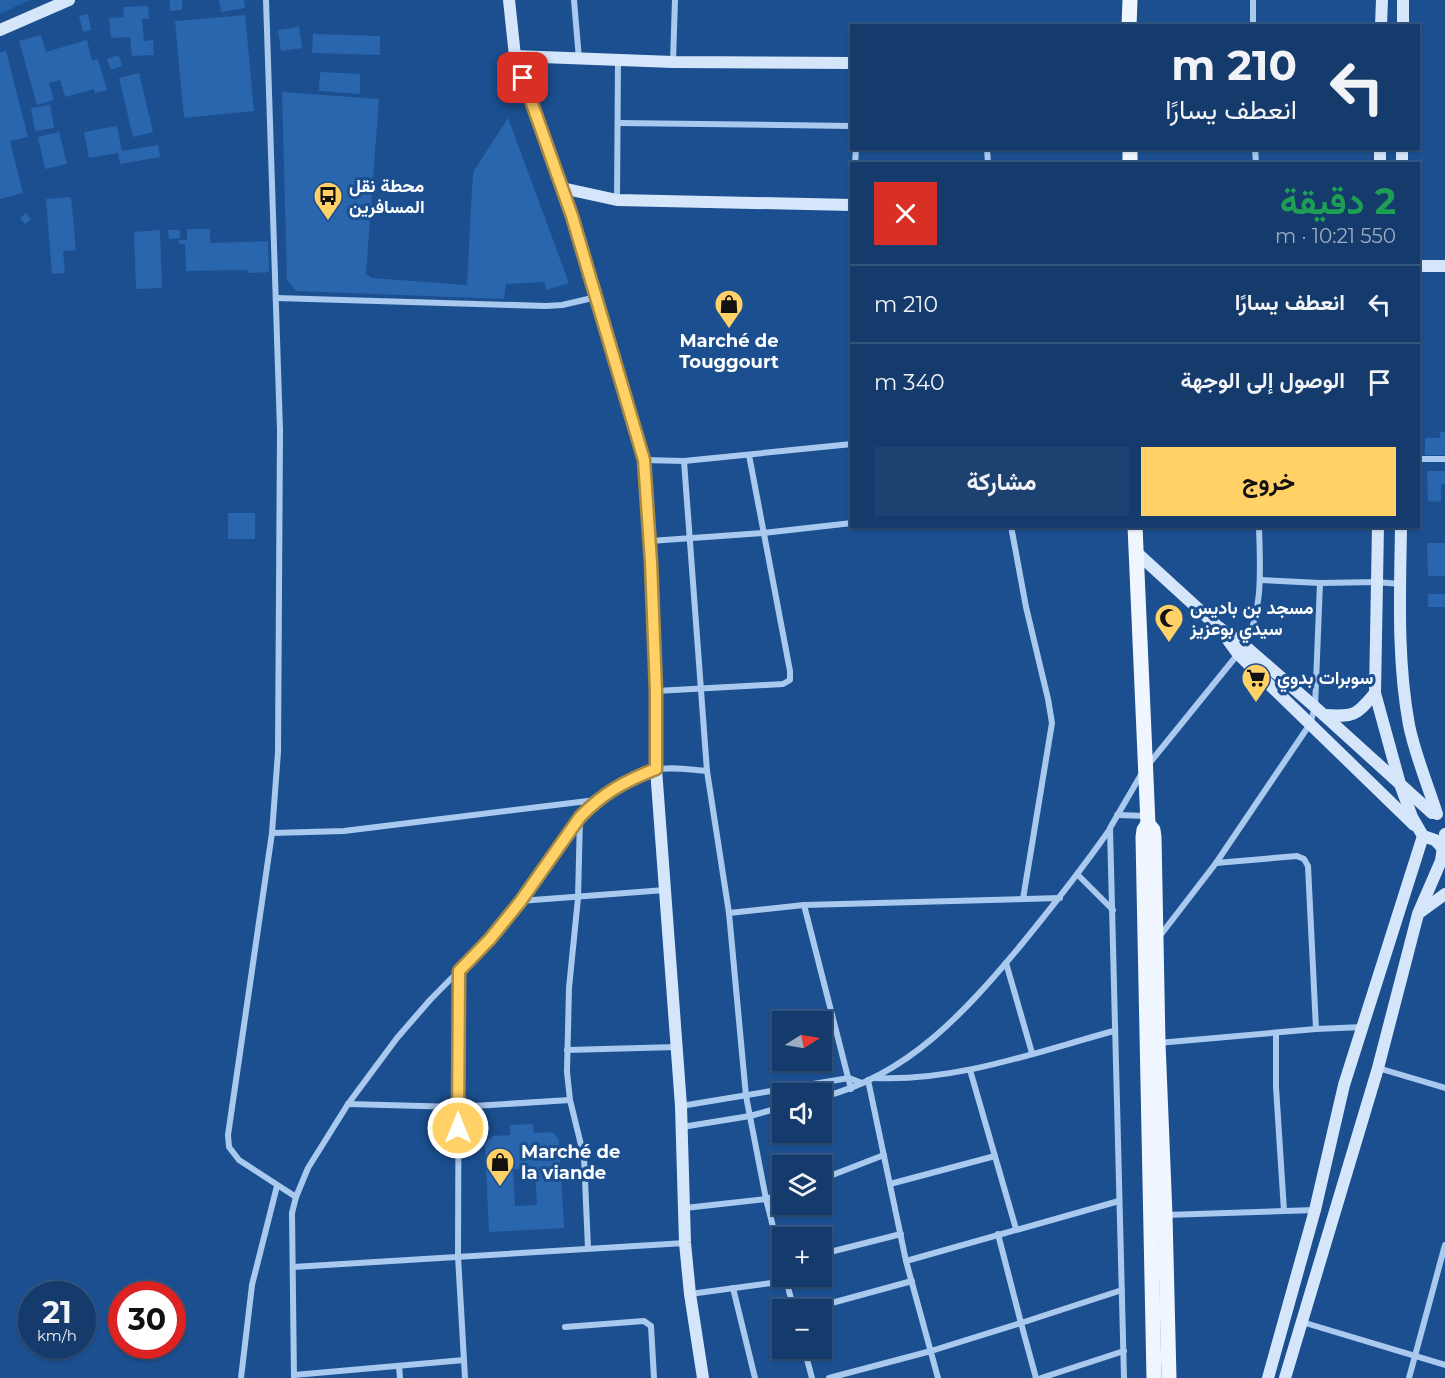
<!DOCTYPE html>
<html lang="ar">
<meta charset="utf-8">
<style>
body{margin:0;font-family:Montserrat,Vazirmatn,sans-serif;background:#1d4271;color:#f1f3f6;direction:rtl;height:100vh;display:flex;flex-direction:column;font-size:22px;white-space:nowrap}
*{box-sizing:border-box;margin:0}
p{font-size:20px;color:#9dadc1}
.icon{flex:none;width:33px;height:33px;fill:none;stroke:currentColor;stroke-width:2;stroke-linecap:round;stroke-linejoin:round}
.map{position:relative;flex:1;overflow:hidden;direction:ltr}
.details{position:absolute;left:850px;top:162px;width:570px;height:366px;display:flex;flex-direction:column;background:#143b6b;border-radius:0px;box-shadow:0 2px 4px #0004,0 0 0 2px #33557e;direction:rtl}
.details>*{flex:none}
.top-card{position:absolute;left:850px;top:24px;width:570px;height:126px;border-radius:0px;box-shadow:0 2px 4px #0004,0 0 0 2px #33557e;direction:rtl;background:#143b6b;color:#f1f3f6;overflow:hidden}
.needle{width:39px;rotate:79deg}
.controls{position:absolute;left:772px;top:1011px;display:grid;gap:12px}
.controls a{display:grid;place-items:center;width:60px;height:60px;border-radius:0px;background:#143b6b;box-shadow:0 2px 4px #0004,0 0 0 2px #33557e;font-size:30px}
.speed{position:absolute;left:18px;top:1281px;display:flex;gap:12px;font-size:30px;font-weight:700;text-align:center}
.speed>*{display:grid;place-content:center;width:78px;height:78px;border-radius:50%;background:#143b6b;box-shadow:0 2px 4px #0004,0 0 0 2px #33557e;line-height:1}
.speed small{font-size:15px;font-weight:400}
.speed .limit{border:9px solid #d22;background:#fff;color:#111}
.pin{position:absolute;display:grid;place-items:center;width:51px;height:51px;color:#fff;margin:-26px;border-radius:12px;box-shadow:0 3px 9px #0006}
.me{position:absolute;width:66px;margin:-33px;rotate:0deg;stroke-linejoin:round;filter:drop-shadow(0 0 4px #0008)}
.turn{display:flex;align-items:center;gap:21px;height:126px;padding:0 24px;font-size:27px}
.turn .icon{width:78px;height:78px;stroke-width:2.5}
.turn b{display:block;font-size:42px;line-height:51px}
.round{display:grid;place-items:center;flex:none;width:63px;height:63px;border-radius:0px;background:#1d4271}
.overview{display:flex;align-items:center;justify-content:space-between;height:102px;padding:0 24px}
h1{font-size:36px;font-weight:700;line-height:45px;color:#1e9e55}
.primary-button{display:flex;gap:12px;margin-top:auto;padding:12px 24px}
.primary-button a{flex:1;height:69px;border-radius:0px;background:#ffd166;color:#111;font-size:24px;font-weight:700;line-height:69px;text-align:center}
.primary-button a+a{background:#1d4271;color:#f1f3f6}
ul{padding:0;list-style:none}
li{display:flex;align-items:center;gap:18px;height:78px;padding:0 24px;border-top:2px solid #33557e}
li div{flex:1}
li b{display:block;font-size:22px}
li em{font-style:normal}
.map>svg:first-child{display:block}
.green{fill:#2461a8}
.building{fill:#2a66ad;fill-rule:evenodd}
.lines{fill:none;stroke-linecap:round;stroke-linejoin:round}
.street{stroke:#a9c9ee;stroke-width:6}
.secondary{stroke:#d6e6fa;stroke-width:12}
.primary{stroke:#f0f6ff;stroke-width:15}
.route-casing{stroke:#a68842;stroke-width:15}
.route{stroke:#ffd166;stroke-width:10}
.labels{text-anchor:middle;dominant-baseline:central;stroke-width:6;stroke-linejoin:round;paint-order:stroke}
.poi-label{font-size:18px;font-weight:bold;fill:#fff;stroke:#1b4f8f;text-anchor:start}
</style>
<div class="map">
<svg width="1445" height="1378" viewBox="0 0 1445 1378">
<rect width="100%" height="100%" fill="#1b4f8f"/>
<path class="green" d="M0,0H30L0,14Z"/>
<g class="building">
<path d="M170,0H182V10L170,11Z"/>
<path d="M219,0H244L245,8L221,12Z"/>
<path d="M148,6L149,19H142L144,41L153,40L154,55L132,56L130,37L111,38L109,18L124,17L123,7Z"/>
<path d="M88,14L91,30L83,32L79,16Z"/>
<path d="M245,15L254,111L184,118L175,21Z"/>
<path d="M299,27L302,48L281,51L278,30Z"/>
<path d="M313,34L380,36V55L312,53Z"/>
<path d="M41,35L46,52L87,40L92,61L98,59L107,90L95,93L94,89L65,97L60,80L49,83L54,100L37,105L19,41Z"/>
<path d="M6,51L28,137L10,141L23,193L0,199V52Z"/>
<path d="M119,55L122,66L111,70L107,59Z"/>
<path d="M320,72L360,74V94L319,91Z"/>
<path d="M139,73L153,132L133,137L119,78Z"/>
<path d="M282,92L379,99L366,274L372,278L467,285L473,172L508,118L569,283L546,290L545,282L506,284L504,299L296,291L287,280Z"/>
<path d="M50,105L54,128L35,131L31,108Z"/>
<path d="M117,126L122,151L158,145L160,157L120,164L118,153L89,158L84,132Z"/>
<path d="M59,132L67,164L45,169L38,137Z"/>
<path d="M71,197L76,250L63,251L65,273L52,274L46,199Z"/>
<path d="M26,213L31,220L25,224L20,218Z"/>
<path d="M187,229H210V243L268,241L269,272L248,273L247,270L186,271L185,244H179V240H187Z"/>
<path d="M160,230L162,288L136,289L134,232Z"/>
<path d="M168,230H180V238L169,239Z"/>
<path d="M1440,432H1445V455H1425V438H1440Z"/>
<path d="M1427,471H1445V484H1441V502L1428,501Z"/>
<rect x="228" y="513" width="27" height="26"/>
<path d="M1427,543H1445V576H1428Z"/>
<rect x="1428" y="594" width="17" height="13"/>
<path d="M533,1124L534,1133L553,1132L559,1140L564,1228L489,1232L485,1145L489,1139L493,1136L510,1135V1125ZM535,1168L537,1205L515,1206L513,1169Z"/>
</g>
<g class="lines">
<g class="street">
<path d="M266,0L280,430L278,752L272,833L228,1135L229,1147L239,1160L296,1197"/>
<path d="M574,0L579,59"/>
<path d="M1253,0V26"/>
<path d="M673,62L675,0"/>
<path d="M618,123L852,126"/>
<path d="M987,148L988,164"/>
<path d="M1255,148L1256,164"/>
<path d="M855,164L856,148"/>
<path d="M617,200L618,60"/>
<path d="M276,298L546,306L562,305L597,297"/>
<path d="M1419,459H1445"/>
<path d="M644,460L684,461L852,444"/>
<path d="M684,461L707,771"/>
<path d="M1011,526L1026,607L1048,699L1052,723L1023,899"/>
<path d="M650,541L763,533L852,523"/>
<path d="M1260,580L1320,583L1377,582L1400,584"/>
<path d="M1244,646C1264,611 1260,566 1259,526"/>
<path d="M656,691L783,684L790,680V671L749,455"/>
<path d="M1148,765L1238,654"/>
<path d="M1117,815L1147,816"/>
<path d="M580,818L578,898L569,988L567,1072L570,1100L584,1157L588,1248"/>
<path d="M272,833L344,831L596,800"/>
<path d="M1216,863L1297,856L1304,859L1308,866L1316,1029"/>
<path d="M1078,875L1113,910"/>
<path d="M520,901L665,890"/>
<path d="M804,905L851,1089"/>
<path d="M729,913L804,905L1060,898"/>
<path d="M1159,937L1216,863L1310,724L1315,707L1320,583"/>
<path d="M1006,963L1032,1053"/>
<path d="M459,971L458,1256L465,1378"/>
<path d="M1276,1033V1087L1284,1211"/>
<path d="M1158,1043L1316,1029L1363,1027"/>
<path d="M567,1050L677,1047"/>
<path d="M1378,1068L1445,1088"/>
<path d="M970,1070L1016,1229"/>
<path d="M874,1078C956,1082 1036,1052 1114,1031"/>
<path d="M868,1080L906,1261L938,1378"/>
<path d="M822,1097C908,1076 966,1011 1021,945C1052,907 1082,869 1110,829"/>
<path d="M348,1104L458,1107L570,1100"/>
<path d="M681,1106L849,1078L862,1083"/>
<path d="M682,1127L750,1116L783,1107"/>
<path d="M822,1179L884,1155"/>
<path d="M890,1184L995,1156"/>
<path d="M685,1208L766,1199L783,1193"/>
<path d="M1166,1215L1315,1210"/>
<path d="M998,1234L1021,1323L1122,1290"/>
<path d="M822,1254L901,1234"/>
<path d="M906,1261L1119,1201"/>
<path d="M293,1267L685,1243"/>
<path d="M785,1276L794,1310"/>
<path d="M733,1288L755,1378"/>
<path d="M690,1294L786,1281"/>
<path d="M806,1310L912,1281"/>
<path d="M1302,1322L1445,1365"/>
<path d="M565,1327L644,1321L651,1326L654,1378"/>
<path d="M804,1348L812,1378"/>
<path d="M399,1366L400,1378"/>
<path d="M294,1375L464,1360"/>
<path d="M241,1378L252,1285L277,1186"/>
<path d="M294,1378L292,1213L296,1197L308,1168L348,1104L397,1038L430,1000L490,939L580,817C600,796 626,776 655,770C670,766 691,770 707,771L729,913L746,1096L766,1199L783,1266"/>
<path d="M829,1378L931,1351L1021,1323L1036,1378"/>
<path d="M1041,1378L1124,1351"/>
<path d="M1124,1378L1110,828L1142,773"/>
<path d="M1409,1378L1445,1245"/>
</g>
<g class="secondary">
<path d="M509,0L515,56L562,188L617,200L852,205"/>
<path d="M1381,26L1382,0"/>
<path d="M1403,26V0"/>
<path d="M0,30L69,0"/>
<path d="M515,56L673,62L852,63"/>
<path d="M1380,164V148"/>
<path d="M1402,164V148"/>
<path d="M562,188L597,297L644,460L650,541L656,691V769L681,1106L685,1243L690,1294L703,1378"/>
<path d="M1419,266H1445"/>
<path d="M1378,526L1375,693L1400,784L1412,817L1423,836L1435,840L1445,851"/>
<path d="M1401,526C1400,593 1397,660 1409,725C1415,755 1428,785 1437,814"/>
<path d="M1136,552L1217,626L1245,646L1315,707L1432,813"/>
<path d="M1225,636L1238,654L1414,825"/>
<path d="M1324,715C1354,717 1356,716 1375,693"/>
<path d="M1419,913L1445,894"/>
<path d="M1268,1378L1315,1210L1344,1085L1423,836"/>
<path d="M1285,1378L1378,1068L1418,914L1441,861L1445,834"/>
</g>
<g class="primary">
<path d="M1129,26L1130,0"/>
<path d="M1130,148V164"/>
<path d="M1135,526L1148,824L1153,830L1154,837L1158,1043L1165,1215L1169,1378"/>
<path d="M1148,824L1144,830L1143,837L1154,1378"/>
</g>
</g>
<g class="lines">
<g class="route-casing">
<path id="route" d="M458,1128L459,971L490,939L520,902L580,817C603,793 625,781 656,769V691L651,562L644,460L572,216L523,78"/>
</g>
<use href="#route" class="route"/>
</g>
<defs>
<g id="bus-pin" transform="scale(1.5)"><path d="M0 17L-7.5 6A9.5 9.5 0 1 1 7.5 6Z" fill="#ffd166" stroke="#1b4f8f"/><path d="M-5-6H5V4H4V6H2V4H-2V6H-4V4H-5ZM-3.5-4V0h7V-4ZM-3.5 1.2v1.5H-2V1.2ZM2 1.2v1.5H3.5V1.2Z" fill="#111"/></g>
<g id="shop-pin" transform="scale(1.5)"><path d="M0 17L-7.5 6A9.5 9.5 0 1 1 7.5 6Z" fill="#ffd166" stroke="#1b4f8f"/><path d="M-5-2.5h2.3a2.7 3.5 0 0 1 5.4 0H5L5.5 6h-11ZM-1.5-2.5h3a1.5 2.3 0 0 0-3 0Z" fill="#111"/></g>
<g id="mosque-pin" transform="scale(1.5)"><path d="M0 17L-7.5 6A9.5 9.5 0 1 1 7.5 6Z" fill="#ffd166" stroke="#1b4f8f"/><path d="M3.5-4.9A6 6 0 1 0 3.5 4.9A5 5 0 1 1 3.5-4.9Z" fill="#111"/></g>
<g id="supermarket-pin" transform="scale(1.5)"><path d="M0 17L-7.5 6A9.5 9.5 0 1 1 7.5 6Z" fill="#ffd166" stroke="#1b4f8f"/><path d="M-6-5.5h2.5l.6 2H6L4.5 2H-2.5L-4.4-4H-6ZM-1.5 3.2a1.3 1.3 0 1 0 .1 0ZM3 3.2a1.3 1.3 0 1 0 .1 0Z" fill="#111"/></g>
</defs>
<g fill-rule="evenodd">
<use href="#bus-pin" x="328" y="196"/>
<use href="#shop-pin" x="729" y="304"/>
<use href="#mosque-pin" x="1169" y="618"/>
<use href="#supermarket-pin" x="1256" y="678"/>
<use href="#shop-pin" x="500" y="1162"/>
</g>
<g class="labels">
<g class="poi-label">
<text x="349" y="186">محطة نقل<tspan x="349" dy="21">المسافرين</tspan></text>
<text x="729" y="341" text-anchor="middle">Marché de<tspan x="729" dy="21">Touggourt</tspan></text>
<text x="1190" y="608">مسجد بن باديس<tspan x="1190" dy="21">سيدي بوعزيز</tspan></text>
<text x="1277" y="678">سوبرات بدوي</text>
<text x="521" y="1152">Marché de<tspan x="521" dy="21">la viande</tspan></text>
</g>
</g>
</svg>
<div class="controls">
<a><svg class="needle" viewBox="-14 -14 28 28"><path d="M0-13l5 13h-10z" fill="#e53935"/><path d="M0 13l5-13h-10z" fill="#9dadc1"/></svg></a>
<a><svg class="icon" aria-label="sound" viewBox="0 0 24 24"><path d="M4 9h4l5-4v14l-5-4H4zM17 9q2 3 0 6"/></svg></a>
<a><svg class="icon" aria-label="layers" viewBox="0 0 24 24"><path d="M12 4l9 5-9 5-9-5zM3 14l9 5 9-5"/></svg></a>
<a>+</a>
<a>−</a>
</div>
<div class="speed"><div>21<small>km/h</small></div><div class="limit">30</div></div>
<div class="pin" style="left:523px;top:78px;background:#d93025"><svg class="icon" aria-label="arrive" viewBox="0 0 24 24"><path d="M6 21V4h12l-3 4 3 4H6"/></svg></div>
<svg class="me" style="left:458px;top:1128px" viewBox="-20 -20 40 40"><circle r="17" fill="#ffd166" stroke="#fff" stroke-width="3"/><path d="M0-11L8 9 0 5-8 9z" fill="#fff"/></svg>
<div class="top-card">
<div class="turn"><svg class="icon" aria-label="left" viewBox="0 0 24 24"><path d="M17 20v-9H6M10 6l-5 5 5 5"/></svg><div><b>210 m</b>انعطف يسارًا</div></div>
</div>
<section class="details">
<div class="overview"><div><h1>2 دقيقة</h1><p>550 m · 10:21</p></div><a class="round" style="background:#d93025;color:#fff"><svg class="icon" aria-label="close" viewBox="0 0 24 24"><path d="M6 6l12 12M18 6L6 18"/></svg></a></div>
<ul>
<li><svg class="icon" aria-label="left" viewBox="0 0 24 24"><path d="M17 20v-9H6M10 6l-5 5 5 5"/></svg><div><b>انعطف يسارًا</b></div><em>210 m</em></li>
<li><svg class="icon" aria-label="arrive" viewBox="0 0 24 24"><path d="M6 21V4h12l-3 4 3 4H6"/></svg><div><b>الوصول إلى الوجهة</b></div><em>340 m</em></li>
</ul>
<div class="primary-button"><a>خروج</a><a>مشاركة</a></div>
</section>
</div>
